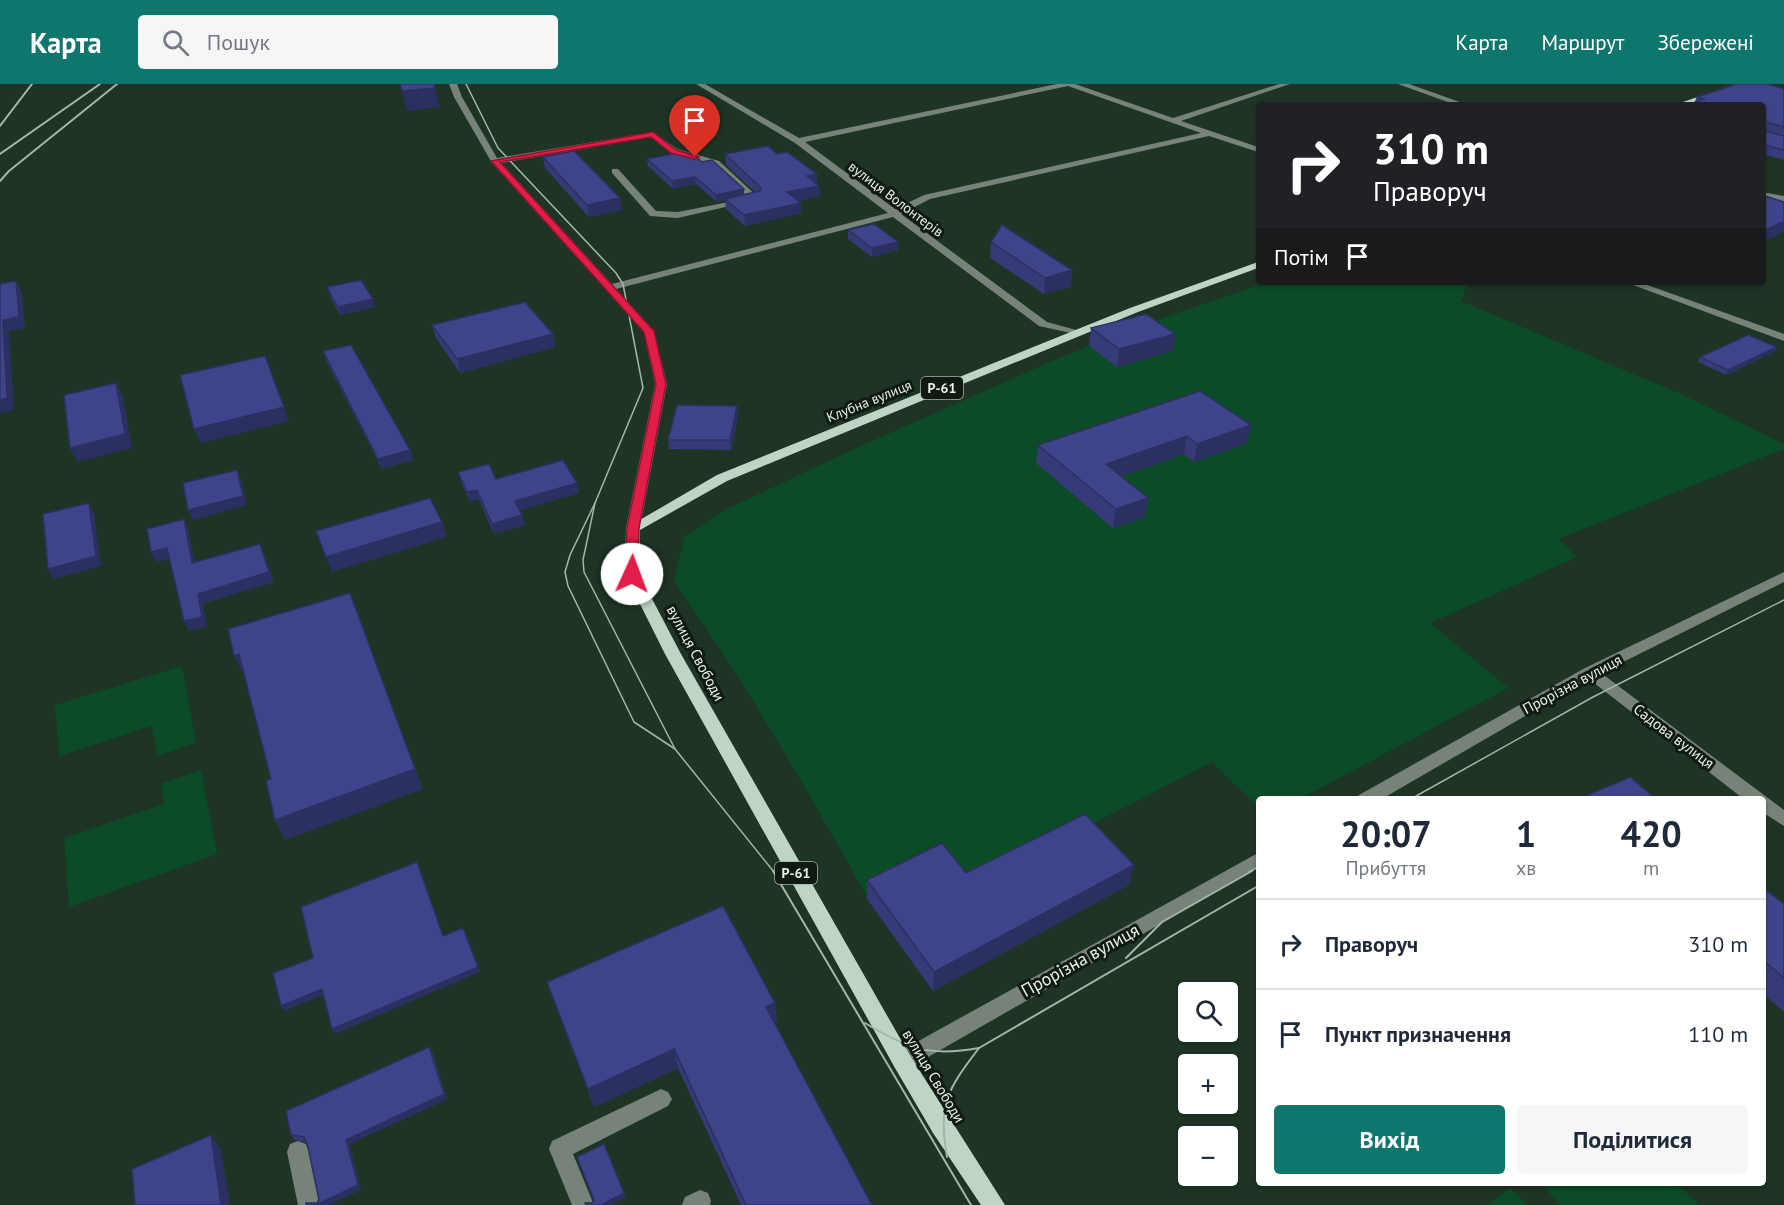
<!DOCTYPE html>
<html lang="uk">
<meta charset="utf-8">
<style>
body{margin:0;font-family:"PT Sans",sans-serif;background:#f6f6f7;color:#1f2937;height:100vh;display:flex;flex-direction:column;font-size:22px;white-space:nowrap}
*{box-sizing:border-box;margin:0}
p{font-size:20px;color:#747a83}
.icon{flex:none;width:33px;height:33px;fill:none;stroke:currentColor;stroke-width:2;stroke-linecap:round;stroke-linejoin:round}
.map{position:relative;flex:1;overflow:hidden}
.sheet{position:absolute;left:1256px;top:712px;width:510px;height:390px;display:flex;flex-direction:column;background:#fff;border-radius:6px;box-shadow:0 2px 4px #0004}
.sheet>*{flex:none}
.hud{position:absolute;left:1256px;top:18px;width:510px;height:183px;border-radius:6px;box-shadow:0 2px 4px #0004;background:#202124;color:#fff;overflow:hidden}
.controls{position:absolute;left:1178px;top:898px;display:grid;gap:12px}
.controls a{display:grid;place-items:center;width:60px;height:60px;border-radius:6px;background:#fff;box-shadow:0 2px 4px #0004;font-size:30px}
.pin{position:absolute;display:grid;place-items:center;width:51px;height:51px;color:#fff;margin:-62px -26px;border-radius:50% 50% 50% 0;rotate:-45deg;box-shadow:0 0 6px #0007}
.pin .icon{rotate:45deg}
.me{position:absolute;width:66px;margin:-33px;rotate:2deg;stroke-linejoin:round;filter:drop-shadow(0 0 4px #0008)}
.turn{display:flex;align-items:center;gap:21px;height:126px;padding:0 18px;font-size:27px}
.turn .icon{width:78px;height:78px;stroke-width:2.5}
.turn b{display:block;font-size:42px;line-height:51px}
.then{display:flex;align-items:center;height:57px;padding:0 18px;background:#0003;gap:12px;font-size:22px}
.eta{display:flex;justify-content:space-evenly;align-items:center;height:102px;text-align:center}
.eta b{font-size:36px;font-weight:600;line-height:42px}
.action{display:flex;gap:12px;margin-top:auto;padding:12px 18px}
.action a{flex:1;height:69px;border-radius:6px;background:#0f766e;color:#fff;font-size:24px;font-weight:600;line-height:69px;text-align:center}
.action a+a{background:#f6f6f7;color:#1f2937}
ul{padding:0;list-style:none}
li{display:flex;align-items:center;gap:18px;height:90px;padding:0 18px;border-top:2px solid #e0e1e3}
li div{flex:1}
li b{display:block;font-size:22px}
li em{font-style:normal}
header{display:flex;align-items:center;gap:36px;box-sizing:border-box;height:84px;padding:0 30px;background:#0f766e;color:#fff}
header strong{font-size:28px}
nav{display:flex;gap:33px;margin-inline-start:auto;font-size:21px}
.search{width:420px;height:54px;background:#f6f6f7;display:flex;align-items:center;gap:15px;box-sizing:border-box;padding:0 21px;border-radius:6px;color:#747a83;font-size:22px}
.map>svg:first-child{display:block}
.green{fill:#0b4b27}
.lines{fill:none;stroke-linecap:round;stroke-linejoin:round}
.minor{fill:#778279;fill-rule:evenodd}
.major{fill:#bed5c4;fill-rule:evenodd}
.tram-far1{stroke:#a5b5a9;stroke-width:1.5}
.tram{stroke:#a5b5a9;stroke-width:2}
.rail{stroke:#a5b5a9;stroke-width:2}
.wall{fill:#363a77}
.shaded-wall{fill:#2c3061}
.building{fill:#3f448a;stroke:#2c3061;stroke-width:1.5}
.route{fill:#e11d48;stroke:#92132f;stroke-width:1.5}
.labels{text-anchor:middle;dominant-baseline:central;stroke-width:6;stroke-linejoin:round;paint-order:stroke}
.far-street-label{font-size:14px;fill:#e4f2e8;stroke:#101a13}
.shield{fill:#101a13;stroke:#a4b1a8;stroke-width:1.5}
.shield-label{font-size:14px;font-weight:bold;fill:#e4f2e8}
.street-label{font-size:15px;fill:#e4f2e8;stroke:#101a13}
.near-street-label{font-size:18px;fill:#e4f2e8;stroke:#101a13}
</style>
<header>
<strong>Карта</strong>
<div class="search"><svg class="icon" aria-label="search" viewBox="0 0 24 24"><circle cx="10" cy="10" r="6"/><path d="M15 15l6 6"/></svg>Пошук</div>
<nav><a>Карта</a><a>Маршрут</a><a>Збережені</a></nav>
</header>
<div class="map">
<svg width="1784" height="1121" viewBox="0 0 1784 1121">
<rect width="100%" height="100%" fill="#1e3525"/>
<g class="green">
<path d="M1268,198H1476L1467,201L1461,217L1681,310L1784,360V365L1558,455L1577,473L1430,539L1508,604L1300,715L1258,716V723L1212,678L966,805L867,812C806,705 746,598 674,498L684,453L727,425L854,365L1059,274L1143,241Z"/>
<path d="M182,582L196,659L157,672L152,642L59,672L55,621Z"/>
<path d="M201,686L217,770L69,823L64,754L164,720L161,700Z"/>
<path d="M1541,1100H1677L1699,1121H1561Z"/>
<path d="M1510,1104L1527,1121H1487Z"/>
</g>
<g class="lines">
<g class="minor">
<path d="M449,0H457L462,13L497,74L653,48L677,65L719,77L760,115L678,134L650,132L612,89V85H618L656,127L678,128L749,114L713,81L671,69L651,53L501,79L612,200L888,129L795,59L696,0H705L799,54L1057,0H1075L1173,34L1279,0H1290L1181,37L1258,63V68L1209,52L930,115L901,130L1047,238L1080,247V251L1039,242L893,133L616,205L654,247L667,300L640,444L633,448L626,444L655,300L644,248L492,79L454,13ZM1068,2L1201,49L924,111L895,125L805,58Z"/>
<path d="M1398,0H1409L1468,21H1456Z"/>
<path d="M1762,108L1784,112V118L1762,114Z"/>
<path d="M1625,198H1639L1784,250V257Z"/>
<path d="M1784,488V498L1601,589L1784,726V742L1762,728V716H1745L1589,595L1380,716H1357L1359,711L1585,584Z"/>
<path d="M1258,769V784L909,984L902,987L895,984L892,977L895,970Z"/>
<path d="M661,1005L668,1008L672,1015L668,1022L573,1070L594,1121H572L549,1065L552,1057Z"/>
<path d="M298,1057L306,1060L309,1068L320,1121H298L287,1068L290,1060Z"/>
<path d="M700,1106L708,1109L711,1117L710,1121H682L685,1113Z"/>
</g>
<g class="major">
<path d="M1736,0H1747L1686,21H1674Z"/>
<path d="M1258,178V184L1138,228L727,397L640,446L639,490L681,570L909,970L1005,1121H981L933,1049L895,984L665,570L625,490L626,444L717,391L1130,224Z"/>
</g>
<g class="tram-far1">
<path d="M466,0L498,64L616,189L623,200L643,304L595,419L570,471L565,488L568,502L634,638L675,665"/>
<path d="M595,419L583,476L584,488L675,665L774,788"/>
<path d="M1409,716L1593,613L1784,516"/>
<path d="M1249,788L1258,783"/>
</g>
<g class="tram">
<path d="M773,787L971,1121"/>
<path d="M1126,874L1162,838L1252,787"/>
<path d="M865,939C908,965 929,973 979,964L1258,802"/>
<path d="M947,1073C938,1020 947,1006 979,964"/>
</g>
<g class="rail">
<path d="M0,42L32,0"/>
<path d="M0,70L100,0"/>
<path d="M0,97L9,87L117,0"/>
</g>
</g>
<g class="wall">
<path d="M1784,5V52L1765,47L1784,52V76L1762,70V21L1694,19L1697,13Z"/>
<path d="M725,70L817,100L819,102L820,112L798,117L801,129L745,142L726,125L725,116L717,118L696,100L673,105L648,82L647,75L702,78L744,105V110L755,108L726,81Z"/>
<path d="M543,73L622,126L589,133L545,84Z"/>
<path d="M848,146L898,158V166L872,173L848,155Z"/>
<path d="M991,158L1072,186L1070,203L1044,210L990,174Z"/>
<path d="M327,203L375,223L340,231L330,212Z"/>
<path d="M432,241L553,250L555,263L460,289L436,254Z"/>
<path d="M1091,244L1175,250L1172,267L1117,283L1089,262Z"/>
<path d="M1777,263L1775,267L1726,291L1698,278L1700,273Z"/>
<path d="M323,267L410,366L413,376L382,385L326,276Z"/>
<path d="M738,331L731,366L669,365L668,356Z"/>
<path d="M1251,341L1247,359L1194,378L1184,370L1121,392L1148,414L1145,433L1113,444L1036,379L1038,361Z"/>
<path d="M458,388L496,395L577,399L579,409L520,426L525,441L494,450L479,415L470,418L461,398Z"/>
<path d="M966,789L1129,801L933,907L867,815V796Z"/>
<path d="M1762,803L1784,820V928L1762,909Z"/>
<path d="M547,898L775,919L777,938L774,939L872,1121H741L678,984L594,1023Z"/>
<path d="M432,968L447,1015L349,1060L361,1106L317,1119L319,1116L308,1063L306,1058L295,1056L291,1051Z"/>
</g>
<g class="shaded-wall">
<path d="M435,4L440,23L407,27L402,7Z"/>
<path d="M817,90V101L807,92Z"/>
<path d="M695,93L696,100L673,105L672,97Z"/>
<path d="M819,102L820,112L788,119L787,108Z"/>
<path d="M744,105V113L725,115V116L717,118L716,111Z"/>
<path d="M620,114L622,126L589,133L587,121Z"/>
<path d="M801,119V129L745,142L744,131Z"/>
<path d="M1784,137V148L1762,159V148Z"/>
<path d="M898,158V166L872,173V164Z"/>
<path d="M1072,186L1070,203L1044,210L1045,194Z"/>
<path d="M16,197L22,208L25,244L9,247L14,326L0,329L3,236Z"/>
<path d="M373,215L375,223L340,231L338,223Z"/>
<path d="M553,250L555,263L460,289L457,275Z"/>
<path d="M1175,250L1172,267L1117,283L1119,265Z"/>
<path d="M1777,263L1775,267L1726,291L1728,286Z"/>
<path d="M265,272L289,337L201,359L194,345Z"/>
<path d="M116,299L123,313L132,364L77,378L70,364Z"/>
<path d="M737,322L738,331L731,366L730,356Z"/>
<path d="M1251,341L1247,359L1194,378L1197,360Z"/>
<path d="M1187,352L1184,370L1103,399L1106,380Z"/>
<path d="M410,366L413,376L382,385L378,375Z"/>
<path d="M237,386L241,396L247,421L193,436L188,426Z"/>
<path d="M577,399L579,409L517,427L515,417Z"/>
<path d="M477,406L479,415L470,418L467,408Z"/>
<path d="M1148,414L1145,433L1113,444L1116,425Z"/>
<path d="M89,419L94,429L101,482L54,495L48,485Z"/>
<path d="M522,431L525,441L494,450L492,440Z"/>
<path d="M184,435L188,445L197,489L192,479Z"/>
<path d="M442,438L447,453L332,488L326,473Z"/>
<path d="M260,460L274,498L203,520L207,543L189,547L184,537L198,510Z"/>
<path d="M167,464L172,474L156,478L151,468Z"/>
<path d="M357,528L423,705L285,756L275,736Z"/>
<path d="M239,570L249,590L244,591L234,572Z"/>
<path d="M1134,781L1129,801L933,907L934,888Z"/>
<path d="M463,844L480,888L335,950L332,945Z"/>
<path d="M322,905L325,910L284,927L281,922Z"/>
<path d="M775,919L777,938L768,942L766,923Z"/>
<path d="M429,963L447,1015L349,1060L361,1106L329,1121H316L346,1056Z"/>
<path d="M674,965L678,984L594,1023L588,1005Z"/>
<path d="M211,1051L221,1065L230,1121H221Z"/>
<path d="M624,1109L626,1113L611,1121H601Z"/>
</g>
<g class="building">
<path d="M400,0H434L435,4L402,7Z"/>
<path d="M1737,0H1767L1784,5V43L1766,38L1763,40L1765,47L1784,52V66L1762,60V21H1690L1704,15L1697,13Z"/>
<path d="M768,62L777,70L787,68L817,90L807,92L819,102L787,108L801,119L744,131L725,115L760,107L761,104L725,70Z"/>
<path d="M574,67L620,114L587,121L543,73Z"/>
<path d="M682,68L694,71L702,78L712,76L744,105L716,111L695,93L672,97L647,75Z"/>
<path d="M1762,111L1784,118V137L1762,148Z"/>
<path d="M874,140L898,158L872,164L848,146Z"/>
<path d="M1002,141L1072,186L1045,194L991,158Z"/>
<path d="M361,196L373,215L338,223L327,203Z"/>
<path d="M16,197L19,233L3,236L7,314L0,316V200Z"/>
<path d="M525,218L553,250L457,275L432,241Z"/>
<path d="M1146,230L1175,250L1119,265L1091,244Z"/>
<path d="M1748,251L1777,263L1728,286L1700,273Z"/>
<path d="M351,261L410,366L378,375L323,267Z"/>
<path d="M265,272L284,323L194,345L180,291Z"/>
<path d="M116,299L125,350L70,364L64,311Z"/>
<path d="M1200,307L1251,341L1197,360L1187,352L1106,380L1148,414L1116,425L1038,361Z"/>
<path d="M677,321L737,322L730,356H668Z"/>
<path d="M563,376L577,399L515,417L522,431L492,440L477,406L467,408L458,388L489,380L496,395Z"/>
<path d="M237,386L243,412L188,426L183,399Z"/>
<path d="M430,414L442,438L326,473L316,447Z"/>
<path d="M89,419L96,472L48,485L43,430Z"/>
<path d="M184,435L192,479L260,460L269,488L198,510L202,533L184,537L167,464L151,468L147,445Z"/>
<path d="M350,509L415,685L275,736L266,697L271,695L239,570L234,572L228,545Z"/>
<path d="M1630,693L1657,716H1586L1583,713Z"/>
<path d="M1085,730L1134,781L934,888L867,796L942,759L966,789Z"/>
<path d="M417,778L443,852L463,844L478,883L332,945L322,905L281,922L273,889L313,874L301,823Z"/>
<path d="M1762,803L1784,820V894L1762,875Z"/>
<path d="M723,822L775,919L766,923L872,1121H746L674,965L588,1005L547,898Z"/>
<path d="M429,963L444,1010L346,1056L358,1101L316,1121H306V1119H317L319,1116L308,1063L304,1053L291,1051L286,1027Z"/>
<path d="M211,1051L221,1121H135L132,1085Z"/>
<path d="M604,1060L624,1109L601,1121H586L585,1119H592L594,1116L577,1073Z"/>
</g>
<path class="route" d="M653,48L676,66L699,73L695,75L671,69L651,53L500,78L654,247L666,300L639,444L638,490L632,494L625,490L627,444L656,300L644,248L491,77Z"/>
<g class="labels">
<g class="far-street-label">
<text transform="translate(896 115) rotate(37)">вулиця Волонтерів</text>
<text transform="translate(869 317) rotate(-22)">Клубна вулиця</text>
</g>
<g class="shield">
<rect x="921" y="293" width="42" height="22" rx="4.5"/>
<rect x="775" y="778" width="42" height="22" rx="4.5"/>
</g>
<g class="shield-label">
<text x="942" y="304">Р-61</text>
<text x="796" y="789">Р-61</text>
</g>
<g class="street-label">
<text transform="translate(696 569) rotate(62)">вулиця Свободи</text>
<text transform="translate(1572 600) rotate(-28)">Прорізна вулиця</text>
<text transform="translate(1674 652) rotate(37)">Садова вулиця</text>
<text transform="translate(934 992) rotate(59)">вулиця Свободи</text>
</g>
<g class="near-street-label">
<text transform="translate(1080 876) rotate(-29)">Прорізна вулиця</text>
</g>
</g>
</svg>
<div class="controls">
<a><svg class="icon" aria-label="search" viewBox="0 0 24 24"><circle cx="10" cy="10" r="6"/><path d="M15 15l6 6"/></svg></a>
<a>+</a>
<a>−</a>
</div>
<div class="pin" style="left:695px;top:73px;background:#d93025"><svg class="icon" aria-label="arrive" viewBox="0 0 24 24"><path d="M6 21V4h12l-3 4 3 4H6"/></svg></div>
<svg class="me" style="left:632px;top:490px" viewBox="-20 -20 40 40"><circle r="19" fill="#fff"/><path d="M0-13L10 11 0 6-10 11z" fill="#e11d48"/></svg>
<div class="hud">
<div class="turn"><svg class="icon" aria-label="right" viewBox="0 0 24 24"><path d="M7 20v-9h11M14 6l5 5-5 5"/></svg><div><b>310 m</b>Праворуч</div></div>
<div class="then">Потім<svg class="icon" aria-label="arrive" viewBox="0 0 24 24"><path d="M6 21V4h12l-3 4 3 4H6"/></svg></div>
</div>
<section class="sheet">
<div class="eta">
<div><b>20:07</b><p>Прибуття</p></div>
<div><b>1</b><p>хв</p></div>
<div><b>420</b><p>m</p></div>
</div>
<ul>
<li><svg class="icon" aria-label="right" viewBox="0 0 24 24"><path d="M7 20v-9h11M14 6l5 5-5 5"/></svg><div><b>Праворуч</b></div><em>310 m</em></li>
<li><svg class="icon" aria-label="arrive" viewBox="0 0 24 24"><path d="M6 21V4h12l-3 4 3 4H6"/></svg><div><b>Пункт призначення</b></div><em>110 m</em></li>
</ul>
<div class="action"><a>Вихід</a><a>Поділитися</a></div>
</section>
</div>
